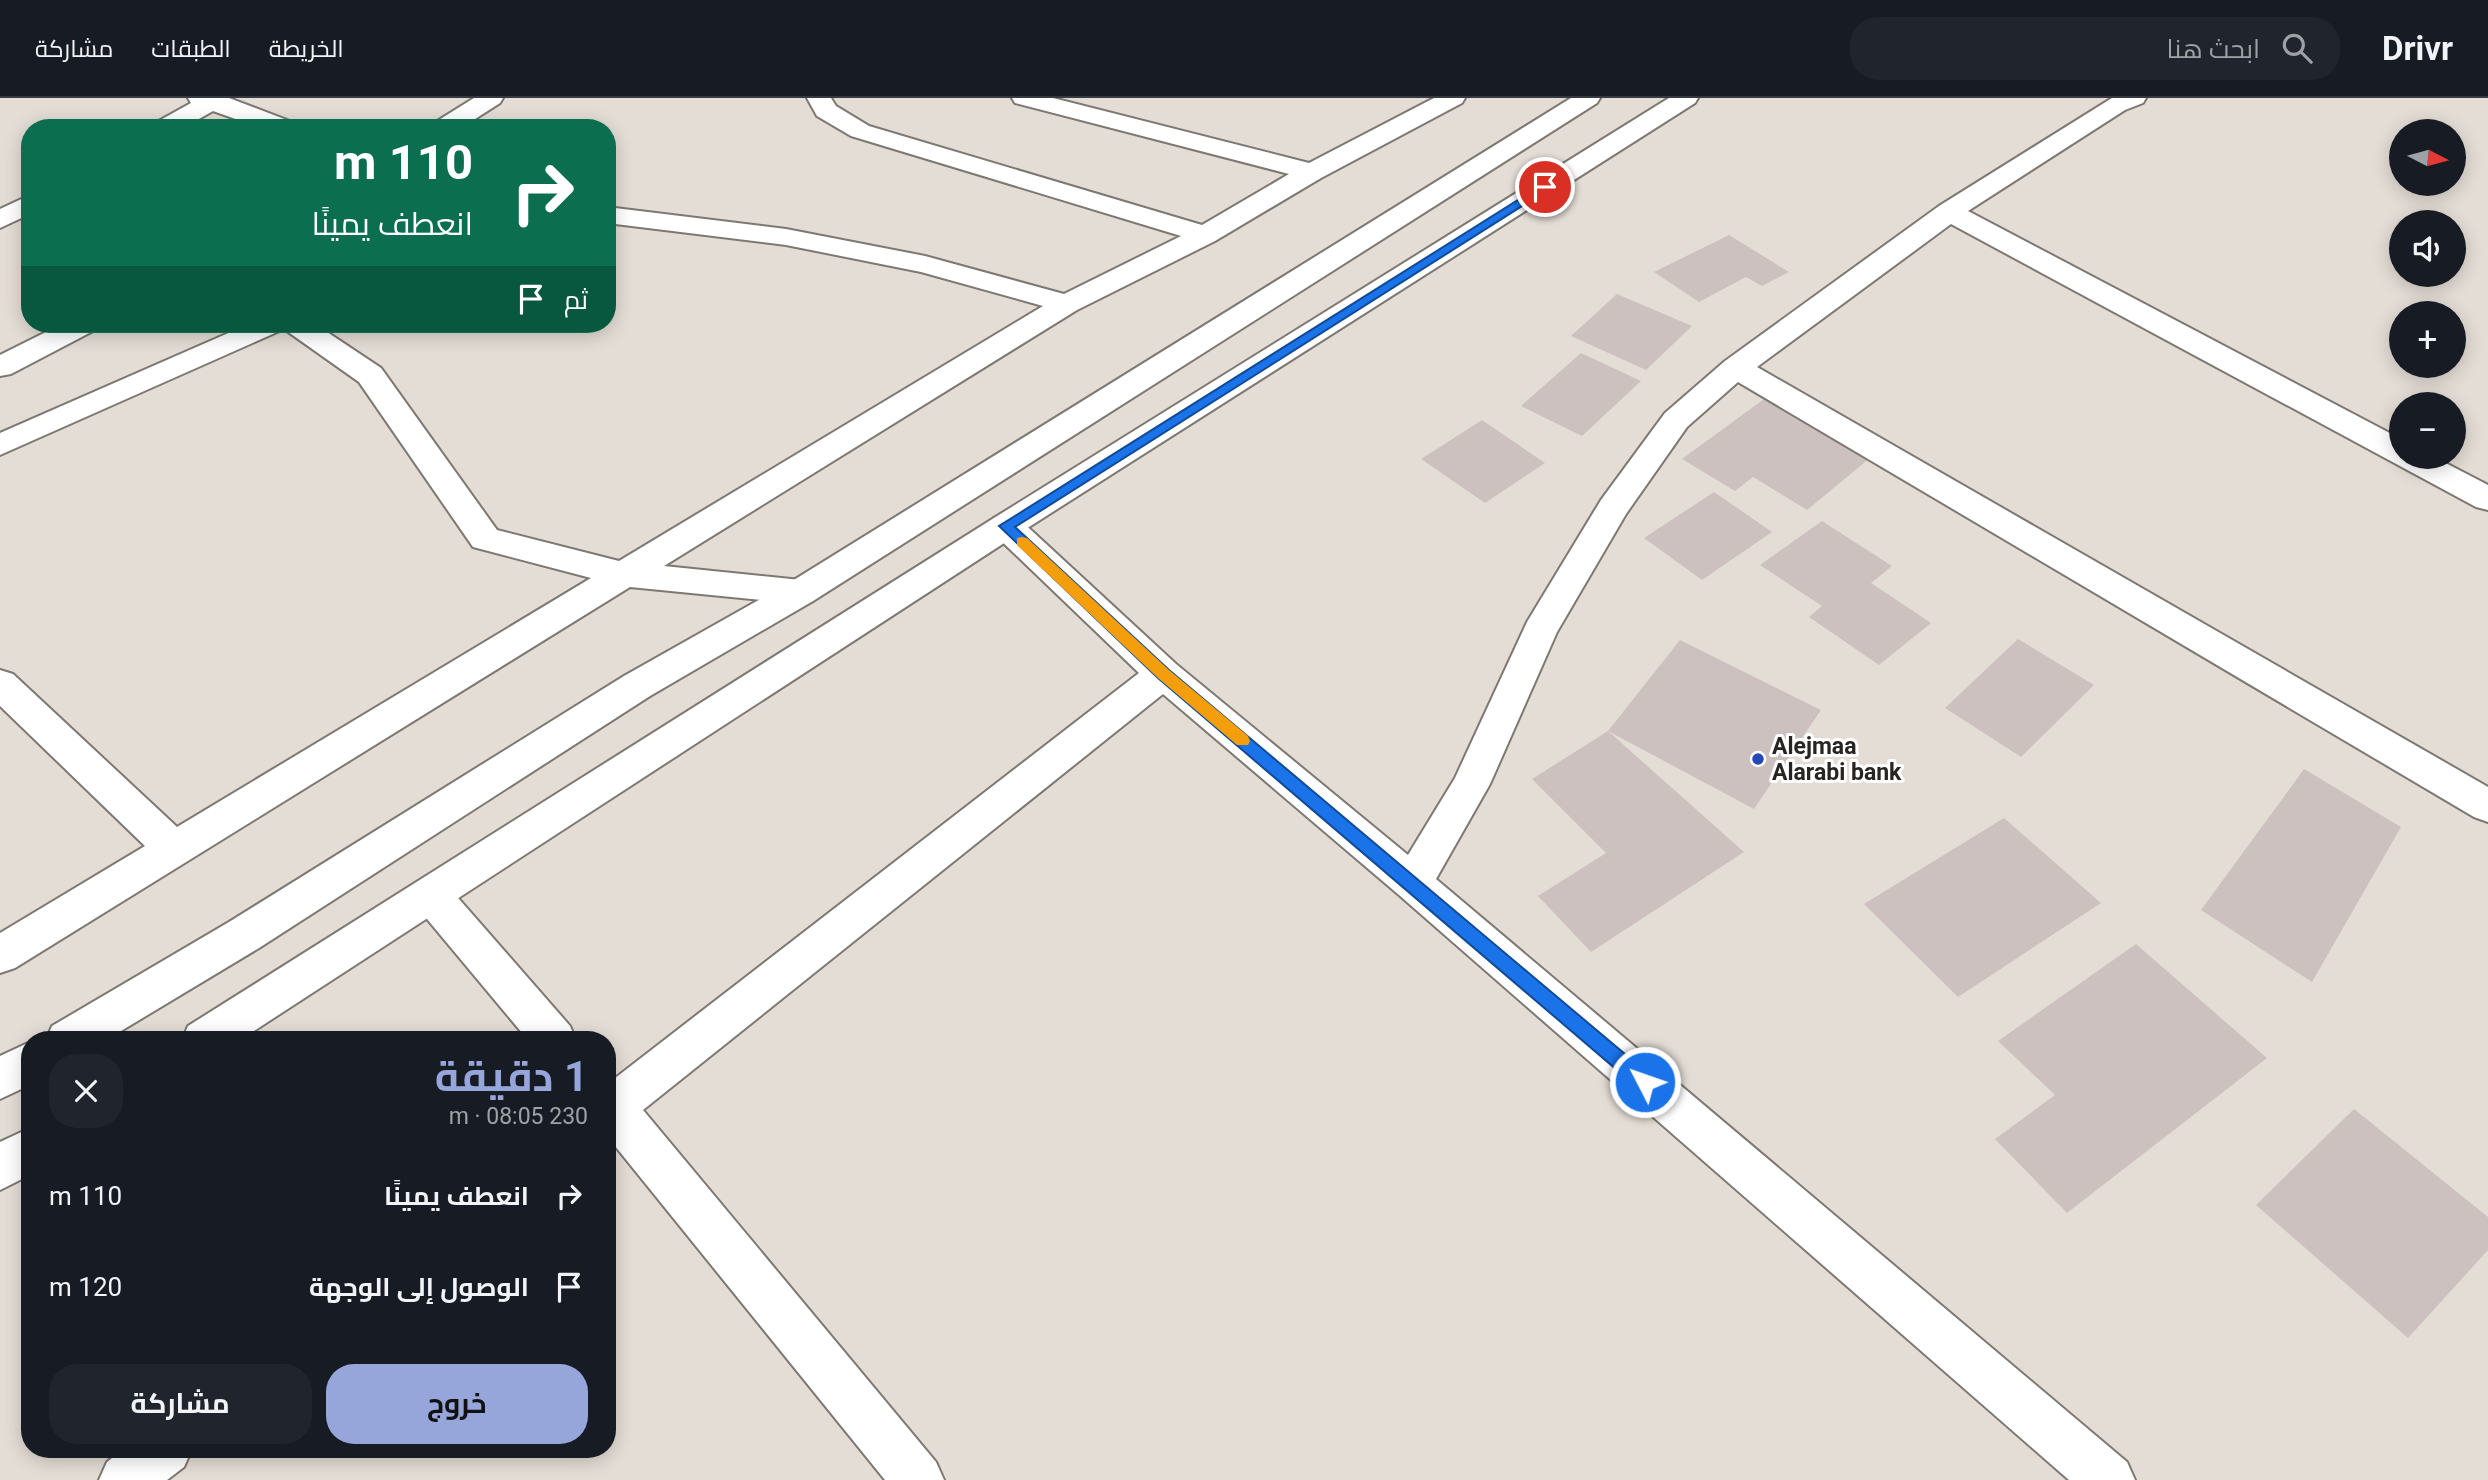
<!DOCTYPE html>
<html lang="ar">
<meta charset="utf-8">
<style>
body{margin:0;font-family:Roboto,Cairo,sans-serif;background:#20242c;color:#f1f3f6;direction:rtl;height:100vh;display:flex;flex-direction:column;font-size:26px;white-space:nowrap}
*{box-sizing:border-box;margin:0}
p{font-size:23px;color:#9ea1a6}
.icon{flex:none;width:38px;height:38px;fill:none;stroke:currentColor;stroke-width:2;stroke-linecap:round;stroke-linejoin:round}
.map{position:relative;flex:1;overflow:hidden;direction:ltr}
.details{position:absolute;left:21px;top:933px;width:595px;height:427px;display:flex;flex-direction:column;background:#171b24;border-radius:28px;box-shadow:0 4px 18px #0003;direction:rtl}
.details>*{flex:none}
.top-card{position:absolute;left:21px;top:21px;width:595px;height:214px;border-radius:28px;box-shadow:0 4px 18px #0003;direction:rtl;background:#0b6e4f;color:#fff;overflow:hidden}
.needle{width:46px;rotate:96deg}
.controls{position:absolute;left:2389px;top:21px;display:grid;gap:14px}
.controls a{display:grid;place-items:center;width:77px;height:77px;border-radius:50%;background:#171b24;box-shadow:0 4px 18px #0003;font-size:35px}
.pin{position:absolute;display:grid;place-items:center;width:60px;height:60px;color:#fff;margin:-30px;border:4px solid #fff;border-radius:50%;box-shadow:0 2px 7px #0007}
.me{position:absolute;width:77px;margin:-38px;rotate:311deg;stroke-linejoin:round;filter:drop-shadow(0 0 5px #0008)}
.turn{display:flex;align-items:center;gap:24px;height:147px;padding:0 28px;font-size:32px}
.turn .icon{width:91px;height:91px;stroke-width:2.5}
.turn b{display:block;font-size:49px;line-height:60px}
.then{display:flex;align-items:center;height:66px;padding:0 28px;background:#0003;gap:14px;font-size:26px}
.round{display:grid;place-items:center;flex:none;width:74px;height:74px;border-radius:28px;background:#20242c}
.overview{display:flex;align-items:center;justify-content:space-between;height:119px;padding:0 28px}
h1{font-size:42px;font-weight:700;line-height:52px;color:#96a6da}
.cta{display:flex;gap:14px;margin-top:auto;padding:14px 28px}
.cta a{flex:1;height:80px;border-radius:28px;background:#96a6da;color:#111;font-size:28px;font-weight:700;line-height:80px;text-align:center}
.cta a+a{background:#20242c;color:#f1f3f6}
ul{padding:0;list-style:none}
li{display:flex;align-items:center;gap:21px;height:91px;padding:0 28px}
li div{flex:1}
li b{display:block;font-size:26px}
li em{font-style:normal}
header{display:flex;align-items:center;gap:42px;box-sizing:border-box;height:98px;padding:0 35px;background:#171b24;border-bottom:2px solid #363941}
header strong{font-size:33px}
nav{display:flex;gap:38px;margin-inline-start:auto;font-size:24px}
.search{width:490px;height:63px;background:#20242c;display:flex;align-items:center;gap:18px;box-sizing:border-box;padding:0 24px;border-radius:28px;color:#9ea1a6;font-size:26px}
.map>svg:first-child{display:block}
.building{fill:#ccc1bf}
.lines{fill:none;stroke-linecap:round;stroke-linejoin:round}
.minor-casing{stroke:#7e7872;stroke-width:4}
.major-casing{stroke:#7e7872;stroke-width:4}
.minor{fill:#fff;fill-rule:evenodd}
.major{fill:#fff;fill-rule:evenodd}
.route{fill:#1a73e8;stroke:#114b97;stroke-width:2}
.slow{fill:#f59e0b}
.poi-dot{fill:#2648b7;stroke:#fff;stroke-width:2.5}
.labels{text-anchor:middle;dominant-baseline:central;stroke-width:6;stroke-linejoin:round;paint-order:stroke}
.poi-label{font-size:23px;font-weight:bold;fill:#272422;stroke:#fff;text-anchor:start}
</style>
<header>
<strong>Drivr</strong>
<div class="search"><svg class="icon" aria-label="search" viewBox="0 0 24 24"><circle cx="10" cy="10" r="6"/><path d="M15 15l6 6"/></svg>ابحث هنا</div>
<nav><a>الخريطة</a><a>الطبقات</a><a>مشاركة</a></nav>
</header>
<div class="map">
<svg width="2488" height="1382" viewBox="0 0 2488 1382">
<rect width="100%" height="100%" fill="#e4ddd6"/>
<g class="building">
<path d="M1729,137L1789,174L1762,188L1746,179L1699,204L1654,174Z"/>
<path d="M1617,196L1692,228L1646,272L1571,238Z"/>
<path d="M1581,255L1641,283L1582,338L1521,308Z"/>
<path d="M1764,301L1870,360L1807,412L1753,379L1735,393L1682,361Z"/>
<path d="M1482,322L1545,365L1485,405L1421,361Z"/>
<path d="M1714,394L1772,434L1702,482L1644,440Z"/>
<path d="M1822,423L1892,468L1871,485L1931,525L1879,567L1809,519L1822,508L1760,467Z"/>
<path d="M2018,541L2094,587L2021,659L1945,610Z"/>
<path d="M1680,542L1821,612L1754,711L1608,633Z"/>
<path d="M1608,633L1744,754L1591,854L1538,798L1606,755L1532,681Z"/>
<path d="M2304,671L2401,729L2312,884L2201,812Z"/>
<path d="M2004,720L2101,805L1958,899L1864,806Z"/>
<path d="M2136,846L2267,960L2067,1115L1995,1041L2055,997L1998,943Z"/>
<path d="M2354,1011L2488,1119V1152L2408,1240L2256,1107Z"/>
</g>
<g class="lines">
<g class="minor-casing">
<g id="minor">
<path d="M188,0H229L295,25L299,30H261L213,13L183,30H151L155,25L191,5Z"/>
<path d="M474,0H503L500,5L461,30H430L434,25Z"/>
<path d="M807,0H831L836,8L869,28L1202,127L1289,76L1015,5L1012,0H1053L1309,65L1434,0H1465L1462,5L1321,80L1215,143L1077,212L664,468L801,482L813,485L818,494L813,503L801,506L630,489L15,870L0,875V835L145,748L0,608V572L13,576L177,729L591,480L473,449L359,284L284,231L0,357V335L249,226H315L381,270L497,432L619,463L1043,208L921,174L786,147L607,125V109L786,131L925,158L1064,196L1181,138L851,38L817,18Z"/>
<path d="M2112,0H2146L2143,5L2125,12L1968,113L2401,341V359H2434L2488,387V412L2476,409L1951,126L1757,269L2488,689V724L2474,719L1738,284L1687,329L1626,416L1557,534L1490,686L1436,781L2127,1364L2135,1382H2069L1399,797L1163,596L643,1012L936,1364L944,1382H885L607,1038V982L610,984L1139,575L994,436L989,428L994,420L1006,416L1018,420L1176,566L1408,757L1455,680L1527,524L1601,402L1665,315L1725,263L1939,108Z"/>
<path d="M30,97V116L0,130V111Z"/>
<path d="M62,226H100L95,232L11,276L0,278V257Z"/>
<path d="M431,780L445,785L570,928L576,942H528L417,809L411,797L417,785Z"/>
<path d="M123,1351H192L184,1369L167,1382H99L107,1364Z"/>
</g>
</g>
<g class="major-casing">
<g id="major">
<path d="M1571,0H1600L1597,5L813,503L650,598L259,850L106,942H46L52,928L229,824L624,578L789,485Z"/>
<path d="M1669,0H1698L1695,5L1018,436L240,942H182L188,928L994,420Z"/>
<path d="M30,944V987L0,1001V958Z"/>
<path d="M30,1030V1077L0,1092V1044Z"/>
</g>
</g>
<use href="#minor" class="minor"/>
<use href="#major" class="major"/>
</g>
<path class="route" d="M1545,85L1551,89L1549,91L1015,429L1169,572L1651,978L1654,984L1651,990L1645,992L1638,990L1158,580L999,428Z"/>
<path class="slow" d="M1022,439L1027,440L1169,572L1248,638L1250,643L1248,647H1237L1158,580L1017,447V440Z"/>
<circle class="poi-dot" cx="1758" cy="661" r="7"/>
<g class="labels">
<g class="poi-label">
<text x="1772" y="648">Alejmaa<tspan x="1772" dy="26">Alarabi bank</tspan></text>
</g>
</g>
</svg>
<div class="controls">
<a><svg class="needle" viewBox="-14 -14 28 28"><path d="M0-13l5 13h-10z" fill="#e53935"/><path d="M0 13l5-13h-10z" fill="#9ea1a6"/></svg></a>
<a><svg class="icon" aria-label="sound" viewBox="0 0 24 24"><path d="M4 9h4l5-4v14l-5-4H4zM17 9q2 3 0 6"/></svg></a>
<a>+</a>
<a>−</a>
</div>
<div class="pin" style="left:1545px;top:89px;background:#d93025"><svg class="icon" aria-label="arrive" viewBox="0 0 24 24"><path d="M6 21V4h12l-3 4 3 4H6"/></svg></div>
<svg class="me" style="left:1645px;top:984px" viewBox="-20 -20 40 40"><circle r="17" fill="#1a73e8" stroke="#fff" stroke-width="3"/><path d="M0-11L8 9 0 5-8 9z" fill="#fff"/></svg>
<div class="top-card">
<div class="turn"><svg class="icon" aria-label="right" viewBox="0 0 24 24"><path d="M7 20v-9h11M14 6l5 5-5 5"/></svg><div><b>110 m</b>انعطف يمينًا</div></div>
<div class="then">ثم<svg class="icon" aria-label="arrive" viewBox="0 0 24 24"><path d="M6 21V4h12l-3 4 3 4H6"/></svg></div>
</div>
<section class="details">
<div class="overview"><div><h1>1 دقيقة</h1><p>230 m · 08:05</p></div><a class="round"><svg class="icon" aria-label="close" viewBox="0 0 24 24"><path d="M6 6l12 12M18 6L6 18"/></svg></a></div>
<ul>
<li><svg class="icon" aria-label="right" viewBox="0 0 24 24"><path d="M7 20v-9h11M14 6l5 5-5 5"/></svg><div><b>انعطف يمينًا</b></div><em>110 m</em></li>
<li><svg class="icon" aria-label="arrive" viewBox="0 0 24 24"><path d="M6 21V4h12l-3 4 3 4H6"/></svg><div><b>الوصول إلى الوجهة</b></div><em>120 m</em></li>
</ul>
<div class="cta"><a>خروج</a><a>مشاركة</a></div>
</section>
</div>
